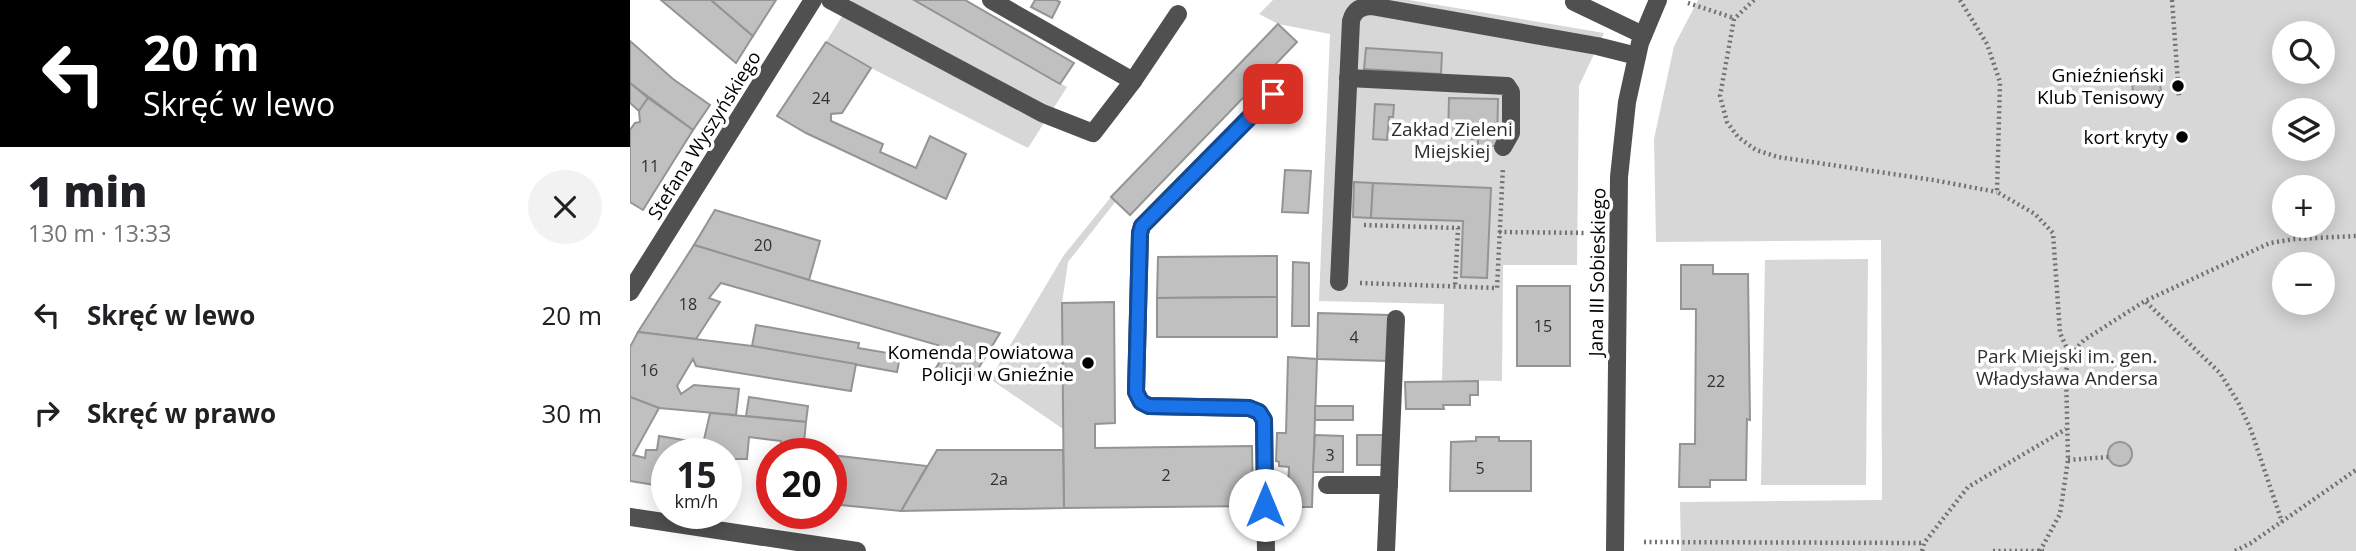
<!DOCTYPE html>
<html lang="pl">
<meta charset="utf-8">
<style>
body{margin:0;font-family:"Open Sans",sans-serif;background:#f2f2f2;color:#202124;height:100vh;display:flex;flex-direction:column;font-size:26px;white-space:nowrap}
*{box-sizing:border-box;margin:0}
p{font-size:23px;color:#757577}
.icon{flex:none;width:38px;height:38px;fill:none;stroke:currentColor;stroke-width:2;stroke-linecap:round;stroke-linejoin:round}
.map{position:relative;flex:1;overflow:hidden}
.sheet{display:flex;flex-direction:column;background:#fff;width:630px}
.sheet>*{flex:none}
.hud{background:#000;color:#fff;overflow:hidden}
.controls{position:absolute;left:1642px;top:21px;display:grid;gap:14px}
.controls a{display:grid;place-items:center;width:63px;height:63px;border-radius:50%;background:#fff;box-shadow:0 4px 18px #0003;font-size:35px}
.speed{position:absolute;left:21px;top:438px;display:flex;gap:14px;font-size:35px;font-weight:700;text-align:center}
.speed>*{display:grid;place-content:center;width:91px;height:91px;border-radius:50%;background:#fff;box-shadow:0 4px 18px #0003;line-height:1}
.speed small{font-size:18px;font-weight:400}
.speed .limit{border:10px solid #d22;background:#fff;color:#111}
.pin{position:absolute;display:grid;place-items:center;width:60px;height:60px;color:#fff;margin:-30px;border-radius:14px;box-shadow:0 4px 10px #0006}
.me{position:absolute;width:77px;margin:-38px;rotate:0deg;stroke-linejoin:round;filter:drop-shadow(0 0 5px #0008)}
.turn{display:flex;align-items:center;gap:24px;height:147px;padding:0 28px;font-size:32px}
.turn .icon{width:91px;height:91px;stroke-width:2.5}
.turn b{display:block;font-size:49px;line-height:60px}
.round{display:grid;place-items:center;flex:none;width:74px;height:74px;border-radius:37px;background:#f2f2f2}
.headline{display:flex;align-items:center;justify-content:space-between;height:119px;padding:0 28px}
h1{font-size:42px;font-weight:800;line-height:52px}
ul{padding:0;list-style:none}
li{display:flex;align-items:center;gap:21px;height:98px;padding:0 28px}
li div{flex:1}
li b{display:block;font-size:26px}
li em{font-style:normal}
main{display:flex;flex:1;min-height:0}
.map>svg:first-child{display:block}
.green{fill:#d7d7d7;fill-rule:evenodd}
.building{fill:#c0c0c0;stroke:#949494;stroke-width:2}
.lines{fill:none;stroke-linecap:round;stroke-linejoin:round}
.path{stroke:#727272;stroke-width:4.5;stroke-dasharray:2 3.5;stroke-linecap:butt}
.minor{stroke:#505050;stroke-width:18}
.route-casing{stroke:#114b97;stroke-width:18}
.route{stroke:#1a73e8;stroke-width:12}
.poi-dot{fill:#000;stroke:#fff;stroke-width:2.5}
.labels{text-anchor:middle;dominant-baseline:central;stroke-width:7;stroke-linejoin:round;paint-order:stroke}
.number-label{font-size:16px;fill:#303030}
.poi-label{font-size:19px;fill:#000;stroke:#fff;text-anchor:end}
.park-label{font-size:19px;fill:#2e2e2e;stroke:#fff}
.street-label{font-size:19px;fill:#000;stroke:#fff}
</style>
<main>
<section class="sheet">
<div class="hud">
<div class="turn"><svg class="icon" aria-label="left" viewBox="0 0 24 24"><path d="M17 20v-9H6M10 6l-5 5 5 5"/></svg><div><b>20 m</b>Skręć w lewo</div></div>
</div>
<div class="headline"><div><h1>1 min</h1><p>130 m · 13:33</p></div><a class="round"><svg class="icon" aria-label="close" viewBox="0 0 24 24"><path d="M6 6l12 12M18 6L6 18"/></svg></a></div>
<ul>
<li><svg class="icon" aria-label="left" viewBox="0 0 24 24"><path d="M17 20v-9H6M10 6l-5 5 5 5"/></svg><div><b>Skręć w lewo</b></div><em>20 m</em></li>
<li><svg class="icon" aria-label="right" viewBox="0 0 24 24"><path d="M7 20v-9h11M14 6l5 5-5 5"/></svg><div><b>Skręć w prawo</b></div><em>30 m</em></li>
</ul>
</section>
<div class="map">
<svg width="1726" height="551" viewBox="0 0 1726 551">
<rect width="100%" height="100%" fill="#fff"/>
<g class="green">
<path d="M222,0H284L437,87L398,148L241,68L196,42Z"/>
<path d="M643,0H779L974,33L949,86L947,265H873L872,381L812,380L814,304L689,301L700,34L648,24L629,14Z"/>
<path d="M1068,0H1726V551H1051L1050,502L1252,500L1251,240L1026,242L1024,139L1044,46ZM1654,33H1692V72H1654ZM1654,110H1692V149H1654ZM1654,187H1692V226H1654ZM1654,264H1692V303H1654Z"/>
<path d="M481,197L486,201L438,262L432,303L433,429L360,379L434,255Z"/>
<path d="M1238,259L1236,485H1131L1135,260Z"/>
</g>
<g class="building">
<path d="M31,0H81L123,36L106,63Z"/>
<path d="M81,0H146L123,36Z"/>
<path d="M284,0H335L444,63L430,84Z"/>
<path d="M405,0H426L430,2L422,18L401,7Z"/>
<path d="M648,24L667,42L500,215L481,197Z"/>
<path d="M0,41L43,79L80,105L63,130L0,83Z"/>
<path d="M196,42L241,68L212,113L201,114V121L253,144L250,152L286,168L300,136L336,154L316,199L176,133L147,116Z"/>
<path d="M736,48L812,53L811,74L734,69Z"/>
<path d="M1529,77L1531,91L1503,93L1502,80Z"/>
<path d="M0,83L18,98L9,111L0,103Z"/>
<path d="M18,98L63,130L13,210L0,202V130L5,123L10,122L9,111Z"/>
<path d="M819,98L868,99L867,146H848V139L818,138Z"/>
<path d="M745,104L764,105L763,117H759L757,140L743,139Z"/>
<path d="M655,170L681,171L678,213L652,212Z"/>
<path d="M724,182L743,183L741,218L723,217Z"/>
<path d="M743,183L861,188L857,278L831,277L833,221L741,218Z"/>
<path d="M85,210L190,241L179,280L64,245Z"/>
<path d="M64,245L179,280L370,333L340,382L301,376L318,348L91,283L79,298L90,302L66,339L8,332Z"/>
<path d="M647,256V297L527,298L528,257Z"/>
<path d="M663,262L679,263V326H662Z"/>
<path d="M1051,265H1083V274H1118L1120,420L1117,419L1116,480H1080V487H1049L1050,444H1065L1066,309H1051Z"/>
<rect x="887" y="286" width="53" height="80"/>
<path d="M647,297V337H527V298Z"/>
<path d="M484,302L485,423L465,424V448L622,446L623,506L434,508L432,303Z"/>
<path d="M688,313L760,315L759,361L687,359Z"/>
<path d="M126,325L229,343L228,348L258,353L257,360L269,362L267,372L122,346Z"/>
<path d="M8,332L122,346L226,364L221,391L66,366L63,359L47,386L51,394L64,385L109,389L106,415L29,408L0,397V347Z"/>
<path d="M658,357L687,359L682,507H657L659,467L649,466V462L646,461L647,433H656Z"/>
<path d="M848,381V395H840V405H813L814,409H776L775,382Z"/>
<path d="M0,397L29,408L3,455L15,458L16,450H27L29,436L72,443L71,453H37V487L0,481Z"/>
<path d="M119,397L178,406L176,422L116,416Z"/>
<rect x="685" y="406" width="38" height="14"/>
<path d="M80,413L176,422L173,453H150L151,441L119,437L117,459H96V453H71Z"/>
<path d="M685,435L713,436V472H683Z"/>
<rect x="727" y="435" width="28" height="30"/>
<path d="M846,437H869V441H901V491H820L821,442L846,441Z"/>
<circle cx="1490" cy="454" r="12"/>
<path d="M307,450H433L434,508L271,511Z"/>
<path d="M201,455L297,466L271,511L201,504Z"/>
</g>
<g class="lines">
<g class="path">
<path d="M1124,0L1104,19L1090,96L1097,122L1108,137L1126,150L1148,157L1303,180L1367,192"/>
<path d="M1330,0L1357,44L1370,82L1367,192L1405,214L1423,233L1430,333L1440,355"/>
<path d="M1542,0L1549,96"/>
<path d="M1058,3L1104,18"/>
<path d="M734,225L828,228L825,287"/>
<path d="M869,232L963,233"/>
<path d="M730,283L867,288L873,167"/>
<path d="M1516,302L1590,373L1608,402L1621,430L1652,522"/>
<path d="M1438,460L1478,457"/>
<path d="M1014,542L1294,543"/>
<path d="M1292,551L1294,543L1338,487L1436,429"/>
<path d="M1363,551H1414"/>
<path d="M1410,551L1430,514L1438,460L1436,371L1440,355L1454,340L1515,301L1640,243L1665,239L1726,236"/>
<path d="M1605,551L1621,543L1726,470"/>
</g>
<g class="minor">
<path d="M200,0L412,113L463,133L503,81L548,14"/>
<path d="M361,0L503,81"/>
<path d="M945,0L944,2L1013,35"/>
<path d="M718,78L877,86L881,92V133L873,147"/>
<path d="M709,282L721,21C724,10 730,7 741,6L967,46L1007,56"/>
<path d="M0,292L183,0"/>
<path d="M697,485H759"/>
<path d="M0,517L227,551"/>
<path d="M636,551L634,420L629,412L619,408L519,406L511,402L506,392L510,233L512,226L661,75"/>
<path d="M756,551L766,319"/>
<path d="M985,551L989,177L997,102L1010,43L1028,0"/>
</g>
</g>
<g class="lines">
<g class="route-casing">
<path id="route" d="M635,505L634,420L629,412L619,408L519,406L511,402L506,392L510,233L512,226L643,94"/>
</g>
<use href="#route" class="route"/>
</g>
<g class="poi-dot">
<circle cx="1548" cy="86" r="7"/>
<circle cx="1552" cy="137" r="7"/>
<circle cx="458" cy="363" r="7"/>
</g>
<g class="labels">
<g class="number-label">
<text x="191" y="98">24</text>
<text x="20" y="166">11</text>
<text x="133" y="245">20</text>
<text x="58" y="304">18</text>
<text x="913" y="326">15</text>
<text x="724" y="337">4</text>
<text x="19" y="370">16</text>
<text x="1086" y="381">22</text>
<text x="700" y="455">3</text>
<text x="850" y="468">5</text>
<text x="536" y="475">2</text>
<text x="369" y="479">2a</text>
</g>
<g class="poi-label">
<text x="1534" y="75">Gnieźnieński<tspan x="1534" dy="22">Klub Tenisowy</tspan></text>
<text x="1538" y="137">kort kryty</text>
<text x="444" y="352">Komenda Powiatowa<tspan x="444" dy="22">Policji w Gnieźnie</tspan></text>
</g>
<g class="park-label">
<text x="822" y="129">Zakład Zieleni<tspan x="822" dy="22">Miejskiej</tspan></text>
<text x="1437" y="356">Park Miejski im. gen.<tspan x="1437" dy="22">Władysława Andersa</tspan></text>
</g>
<g class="street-label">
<text transform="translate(74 135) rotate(-58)">Stefana Wyszyńskiego</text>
<text transform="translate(967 272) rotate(-89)">Jana III Sobieskiego</text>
</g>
</g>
</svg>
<div class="controls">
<a><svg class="icon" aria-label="search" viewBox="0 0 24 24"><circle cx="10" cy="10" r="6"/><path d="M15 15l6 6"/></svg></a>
<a><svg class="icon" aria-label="layers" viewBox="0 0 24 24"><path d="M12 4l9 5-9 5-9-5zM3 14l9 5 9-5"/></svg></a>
<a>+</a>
<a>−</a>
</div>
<div class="speed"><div>15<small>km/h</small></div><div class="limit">20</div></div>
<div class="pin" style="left:643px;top:94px;background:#d93025"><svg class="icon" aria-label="arrive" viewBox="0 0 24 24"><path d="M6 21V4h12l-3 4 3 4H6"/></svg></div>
<svg class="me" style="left:635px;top:505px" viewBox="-20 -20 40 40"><circle r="19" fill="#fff"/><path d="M0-13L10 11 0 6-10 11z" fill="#1a73e8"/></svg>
</div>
</main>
